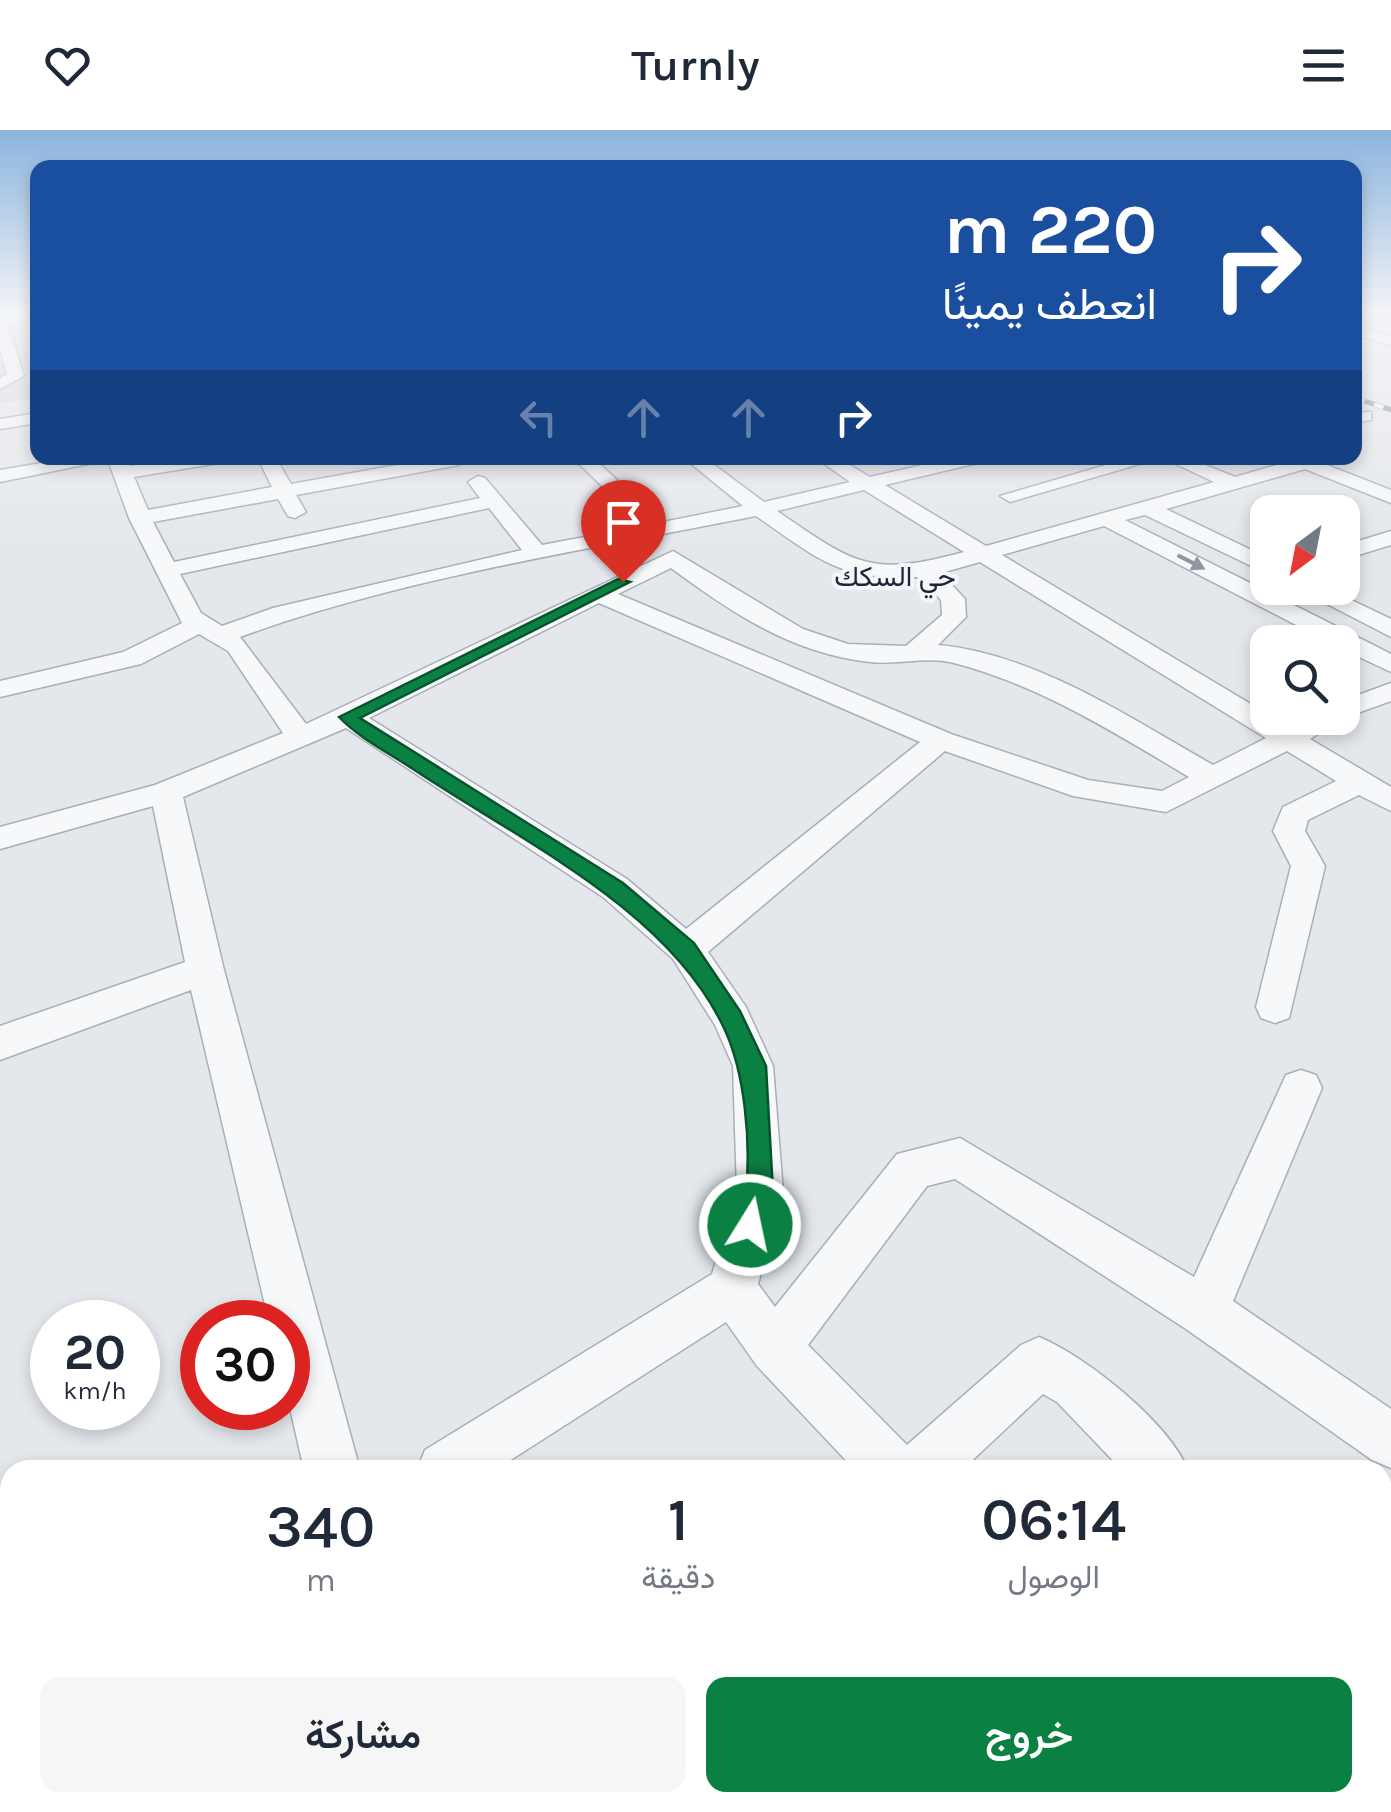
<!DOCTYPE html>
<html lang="ar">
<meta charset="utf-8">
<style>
body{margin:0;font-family:Karla,Vazirmatn,sans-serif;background:#f6f6f7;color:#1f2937;direction:rtl;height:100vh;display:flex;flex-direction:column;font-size:38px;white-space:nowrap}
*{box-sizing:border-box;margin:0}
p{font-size:32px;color:#747a83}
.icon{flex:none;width:55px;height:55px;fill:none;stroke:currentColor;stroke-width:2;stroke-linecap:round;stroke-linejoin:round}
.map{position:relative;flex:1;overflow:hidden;direction:ltr}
.details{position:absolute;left:0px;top:1330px;width:1392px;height:352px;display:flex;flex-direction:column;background:#fff;border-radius:30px 30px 0 0;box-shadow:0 5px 15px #0003;direction:rtl}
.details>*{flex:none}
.top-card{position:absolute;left:30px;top:30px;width:1332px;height:305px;border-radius:20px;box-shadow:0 5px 15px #0003;direction:rtl;background:#1a4fa0;color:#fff;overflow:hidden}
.needle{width:65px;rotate:212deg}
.fabs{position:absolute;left:1250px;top:365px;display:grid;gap:20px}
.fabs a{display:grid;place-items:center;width:110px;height:110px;border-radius:20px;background:#fff;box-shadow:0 5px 15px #0003;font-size:50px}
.speed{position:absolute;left:30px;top:1170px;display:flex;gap:20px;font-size:50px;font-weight:700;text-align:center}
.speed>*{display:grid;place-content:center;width:130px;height:130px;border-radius:50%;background:#fff;box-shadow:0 5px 15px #0003;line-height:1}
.speed small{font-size:25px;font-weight:400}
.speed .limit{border:15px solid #d22;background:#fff;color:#111}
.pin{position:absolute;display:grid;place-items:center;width:85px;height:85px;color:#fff;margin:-102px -42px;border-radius:50% 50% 50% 0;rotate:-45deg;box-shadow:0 0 10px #0007}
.pin .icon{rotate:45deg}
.me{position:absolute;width:110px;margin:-55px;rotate:10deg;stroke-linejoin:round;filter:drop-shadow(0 0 8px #0008)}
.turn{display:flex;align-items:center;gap:35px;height:210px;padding:0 40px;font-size:45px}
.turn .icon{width:130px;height:130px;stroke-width:2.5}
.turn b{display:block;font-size:70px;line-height:85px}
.lanes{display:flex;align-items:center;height:95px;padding:0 40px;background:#0003;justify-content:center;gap:50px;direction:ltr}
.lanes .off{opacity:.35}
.eta{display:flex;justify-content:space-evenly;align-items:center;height:170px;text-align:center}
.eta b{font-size:60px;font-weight:600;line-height:70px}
.cta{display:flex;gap:20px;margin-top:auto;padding:20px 40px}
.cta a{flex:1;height:115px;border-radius:20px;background:#0b8043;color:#fff;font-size:40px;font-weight:600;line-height:115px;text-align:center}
.cta a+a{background:#f6f6f7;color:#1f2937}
header{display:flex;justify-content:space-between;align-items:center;height:130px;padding:0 40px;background:#fff;font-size:45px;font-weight:600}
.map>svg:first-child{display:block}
.built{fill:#d2d6de}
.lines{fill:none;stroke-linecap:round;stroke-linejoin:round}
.minor-casing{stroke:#a9aeb7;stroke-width:3}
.minor{fill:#f7f8fa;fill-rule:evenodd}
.rail-casing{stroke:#7d8696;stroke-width:5}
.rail{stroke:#f4f6f9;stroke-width:4;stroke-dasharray:10;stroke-linecap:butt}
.oneway{fill:#9196a0}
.route{fill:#0b8043;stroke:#07532c;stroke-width:2.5}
.labels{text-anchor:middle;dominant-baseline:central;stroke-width:8;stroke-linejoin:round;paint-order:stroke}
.far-quarter-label{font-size:28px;fill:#1d2536;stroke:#f4f6f9}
</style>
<header><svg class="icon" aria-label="menu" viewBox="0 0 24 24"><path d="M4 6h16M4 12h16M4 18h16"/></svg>Turnly<svg class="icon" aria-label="heart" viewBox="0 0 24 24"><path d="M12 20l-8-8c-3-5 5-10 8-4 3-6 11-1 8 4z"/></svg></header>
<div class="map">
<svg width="1391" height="1682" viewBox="0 0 1391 1682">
<rect width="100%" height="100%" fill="#e4e7ec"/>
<path class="built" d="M0,182H37V267L0,273Z"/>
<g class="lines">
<g class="minor-casing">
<g id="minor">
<path d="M38,182V190L7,194L24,246L0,259V248L7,244L0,219V186Z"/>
<path d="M1355,196L1391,206V215L1355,205Z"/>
<path d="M1371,282V290L1355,293V283Z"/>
<path d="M38,283V293L0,299V289Z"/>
<path d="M71,328H126L130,336L180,328H222L213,334L134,347L148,380L272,357L258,328H276L291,354L436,328L469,329L459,335L296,365L306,382L295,388L288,386L278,369L153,392L174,432L480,368L468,352L478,346L485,348L542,415L643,396L573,328H593L663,392L743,376L684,328H705L764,372L850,352L816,328H838L870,347L953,328H984L982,332L885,355L986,416L1214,352L1163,328H1188L1235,347L1287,332L1284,328H1309L1391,360V373L1305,339L1166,379L1268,428V444L1145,385L1125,390L1391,524V542L1342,519V512H1329L1104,396L1002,425L1289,597L1307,588H1342V571L1391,553V571L1341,589L1310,609L1391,657V681L1359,665L1308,690L1305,701L1325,736L1289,888L1275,893L1261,888L1256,877L1291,736L1273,701L1283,677L1336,651L1287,621L1166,682L1073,666L945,621L708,822L746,877L773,936L783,1062L758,1154L775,1177L897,1024L960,1008L1194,1147L1286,945L1301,940L1316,945L1322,958L1233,1171L1391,1279V1338L1372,1330L1186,1199L955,1049L927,1056L808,1215L907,1315L1021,1215L1039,1207C1087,1227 1168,1292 1188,1340H1122L1057,1272L1043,1264L962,1340H855L757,1236L726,1192L495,1340H417L425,1320L712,1144L737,1062L733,936L715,895L673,829L603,767L346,598L183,667L224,840L360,1340H304L288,1269V1192H269L191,860L0,930V896L185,832L153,676L0,719V697L155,655L283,603L228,521L199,504L141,534L0,567V551L123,522L182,493L129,388L108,330L0,352V340ZM864,360L964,422C869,448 855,434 777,381ZM489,378L522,420L273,478L222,496L201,483L180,444ZM756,386C820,430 838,450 919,447L941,470L942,485L906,516L848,514L803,499L673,421L306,594L240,507C402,448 589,419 756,386ZM980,432L1266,608L1213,635C1130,588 1036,524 938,515L966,487L965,469L941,443ZM671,438C732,483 793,524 870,532C898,535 927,526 954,533C1039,555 1115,603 1189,647L1162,661L1088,650L951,604L618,464ZM599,473L920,612L686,799L627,749L369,588Z"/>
<path d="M1130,328H1160L1010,372L1000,366Z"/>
<path d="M1391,401V415L1342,430V416Z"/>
<path d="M1296,458H1326L1391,489V507Z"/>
<path d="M1391,1553V1625L1382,1628V1556Z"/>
<path d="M390,1672H457L460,1682H392Z"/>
<path d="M644,1672H712L708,1682H640Z"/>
<path d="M1089,1672H1159L1163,1682H1093Z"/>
<path d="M1285,1672H1356L1352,1682H1281Z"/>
</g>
</g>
<use href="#minor" class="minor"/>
<g class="rail-casing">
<path id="rail" d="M1355,268L1391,280"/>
</g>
<use href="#rail" class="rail"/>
</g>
<defs><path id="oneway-solid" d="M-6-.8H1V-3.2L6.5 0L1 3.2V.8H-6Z" transform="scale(2.5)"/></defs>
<use class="oneway" href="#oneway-solid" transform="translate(1191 432) rotate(27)"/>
<linearGradient id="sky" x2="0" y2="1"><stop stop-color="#8bb4dd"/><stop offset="0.44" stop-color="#f3f4f6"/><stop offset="1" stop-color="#f3f4f6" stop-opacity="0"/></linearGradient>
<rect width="1391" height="417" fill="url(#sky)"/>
<path class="route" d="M618,449L630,452L360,588L623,753L694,813L740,881L766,936L773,1062L760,1105L750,1109L741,1105C734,1089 744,1077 746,1061C751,1012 745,942 724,898C668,779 519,710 413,639C389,623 359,608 339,587Z"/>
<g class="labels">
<g class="far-quarter-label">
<text x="895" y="446">حي السكك</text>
</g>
</g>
</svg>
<div class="fabs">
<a><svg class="needle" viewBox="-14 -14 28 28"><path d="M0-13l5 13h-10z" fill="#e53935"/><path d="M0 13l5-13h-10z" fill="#747a83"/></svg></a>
<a><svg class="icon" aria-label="search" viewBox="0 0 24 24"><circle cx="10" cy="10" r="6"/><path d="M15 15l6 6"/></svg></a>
</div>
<div class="speed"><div>20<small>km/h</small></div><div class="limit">30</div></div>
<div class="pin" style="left:623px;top:452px;background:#d93025"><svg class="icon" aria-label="arrive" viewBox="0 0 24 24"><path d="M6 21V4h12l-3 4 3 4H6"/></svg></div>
<svg class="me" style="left:750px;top:1095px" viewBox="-20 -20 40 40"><circle r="17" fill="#0b8043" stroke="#fff" stroke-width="3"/><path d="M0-11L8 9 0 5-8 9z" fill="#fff"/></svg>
<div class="top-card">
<div class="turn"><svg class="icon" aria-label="right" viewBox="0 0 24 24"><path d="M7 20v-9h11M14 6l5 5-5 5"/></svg><div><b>220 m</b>انعطف يمينًا</div></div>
<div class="lanes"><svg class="icon off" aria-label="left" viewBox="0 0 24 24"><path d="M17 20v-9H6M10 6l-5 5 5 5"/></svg><svg class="icon off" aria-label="ahead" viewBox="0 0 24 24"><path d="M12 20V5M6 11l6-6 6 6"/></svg><svg class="icon off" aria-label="ahead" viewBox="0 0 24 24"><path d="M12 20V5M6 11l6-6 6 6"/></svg><svg class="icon" aria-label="right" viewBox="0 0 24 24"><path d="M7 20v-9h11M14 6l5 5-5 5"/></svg></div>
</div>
<section class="details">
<div class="eta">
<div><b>06:14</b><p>الوصول</p></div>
<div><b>1</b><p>دقيقة</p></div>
<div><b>340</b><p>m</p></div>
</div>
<div class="cta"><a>خروج</a><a>مشاركة</a></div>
</section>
</div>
